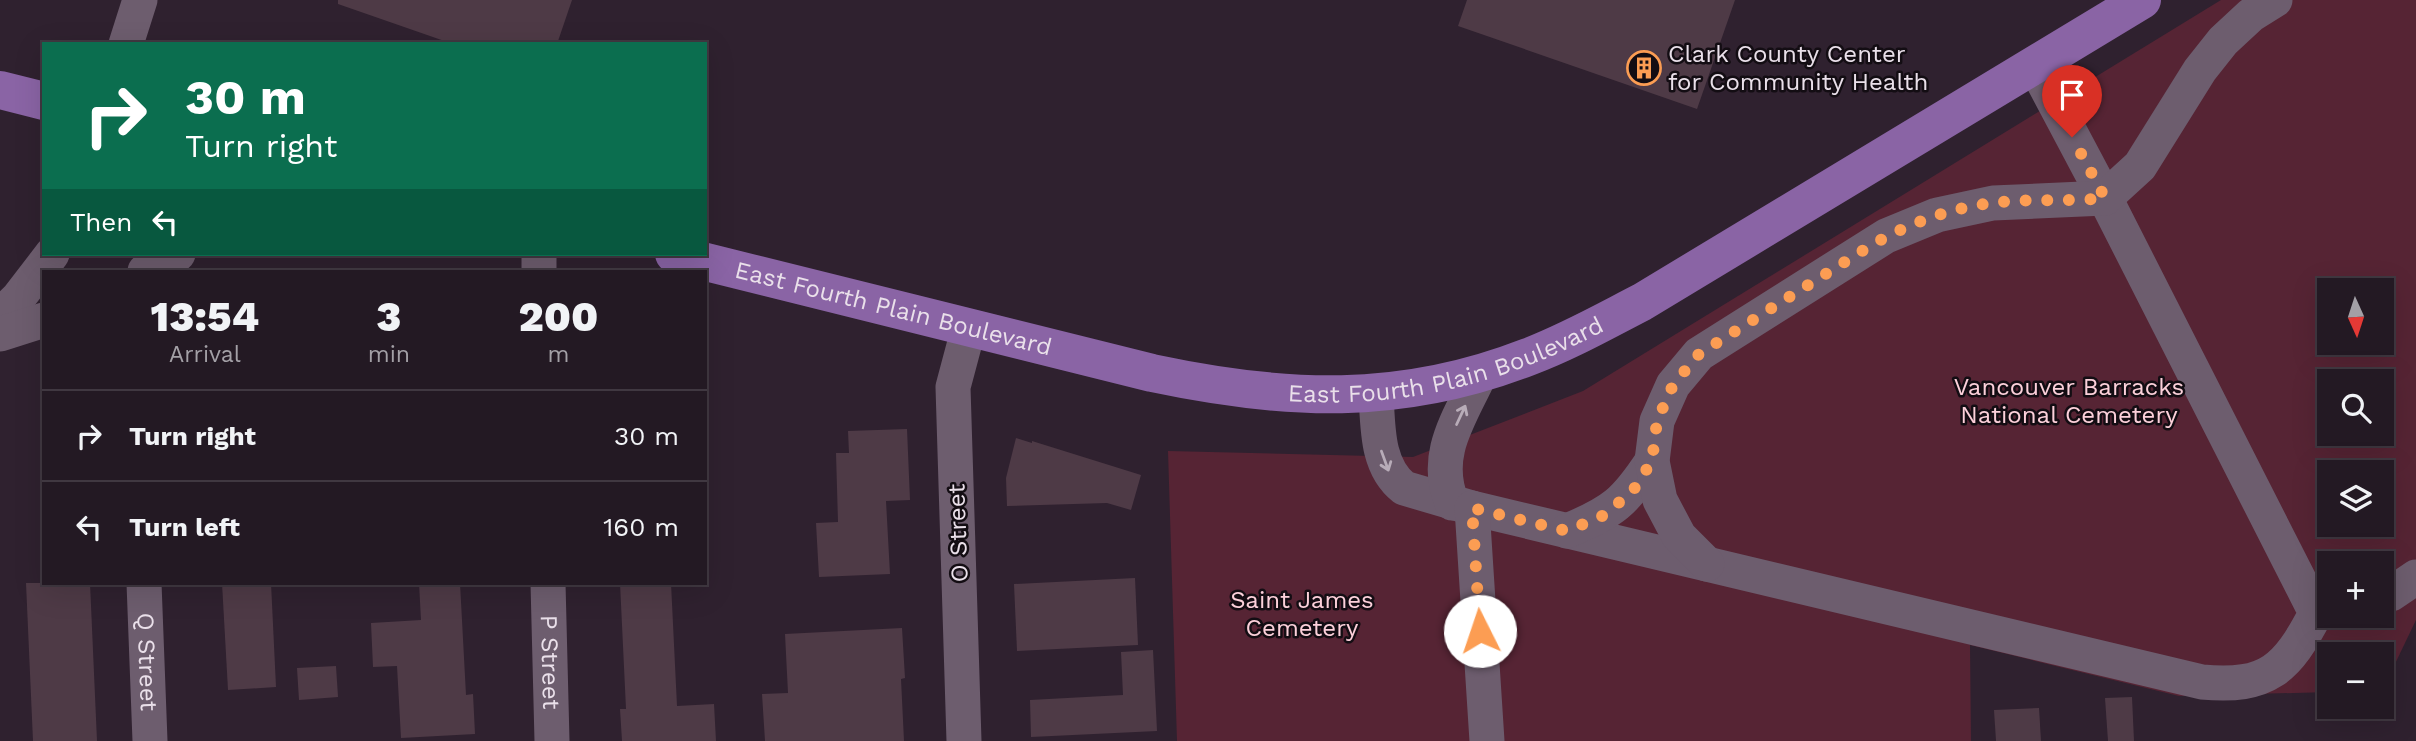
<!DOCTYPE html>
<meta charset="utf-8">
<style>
body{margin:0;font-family:"Work Sans",sans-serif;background:#2b222b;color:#f1f3f6;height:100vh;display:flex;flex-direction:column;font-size:26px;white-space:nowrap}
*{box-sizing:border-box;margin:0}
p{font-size:23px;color:#a3a0a6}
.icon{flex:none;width:38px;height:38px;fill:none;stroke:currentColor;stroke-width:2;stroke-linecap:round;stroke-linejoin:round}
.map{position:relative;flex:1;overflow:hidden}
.drawer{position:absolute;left:42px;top:270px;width:665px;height:315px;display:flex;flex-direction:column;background:#231923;border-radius:0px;box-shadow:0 7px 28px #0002,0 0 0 2px #403841}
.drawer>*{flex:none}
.guide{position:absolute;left:42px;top:42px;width:665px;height:214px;border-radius:0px;box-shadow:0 7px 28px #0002,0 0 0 2px #403841;background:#0b6e4f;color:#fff;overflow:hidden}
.needle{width:46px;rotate:177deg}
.buttons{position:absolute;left:2317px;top:278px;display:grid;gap:14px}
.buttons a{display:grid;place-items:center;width:77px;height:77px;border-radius:0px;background:#231923;box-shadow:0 7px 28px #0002,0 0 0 2px #403841;font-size:35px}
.pin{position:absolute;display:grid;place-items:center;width:60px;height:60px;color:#fff;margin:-72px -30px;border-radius:50% 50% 50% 0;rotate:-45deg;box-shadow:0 0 7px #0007}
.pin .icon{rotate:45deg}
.me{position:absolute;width:77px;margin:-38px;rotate:356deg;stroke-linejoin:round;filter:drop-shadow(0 0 5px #0008)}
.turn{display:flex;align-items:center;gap:24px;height:147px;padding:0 28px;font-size:32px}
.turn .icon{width:91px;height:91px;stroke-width:2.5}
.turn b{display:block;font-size:49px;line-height:60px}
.then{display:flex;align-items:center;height:66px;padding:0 28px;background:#0003;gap:14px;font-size:26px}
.eta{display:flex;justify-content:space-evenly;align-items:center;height:119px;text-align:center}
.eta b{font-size:42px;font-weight:800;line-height:49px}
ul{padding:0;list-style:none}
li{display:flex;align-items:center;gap:21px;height:91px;padding:0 28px;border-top:2px solid #403841}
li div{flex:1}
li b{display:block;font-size:26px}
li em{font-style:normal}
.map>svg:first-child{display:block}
.green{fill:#562434;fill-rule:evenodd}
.building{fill:#4e3a46}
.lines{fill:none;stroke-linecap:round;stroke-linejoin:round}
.minor{stroke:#6d5d6e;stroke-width:35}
.major{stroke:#8a64a5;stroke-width:38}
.oneway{stroke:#b8acb8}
.route{stroke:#fc9d53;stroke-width:12;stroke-dasharray:0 21.6}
.labels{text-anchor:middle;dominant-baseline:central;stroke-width:5;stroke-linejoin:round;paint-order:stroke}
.poi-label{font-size:24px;fill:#eae0ea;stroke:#130d13;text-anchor:start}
.street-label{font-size:24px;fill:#eae0ea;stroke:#130d13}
.park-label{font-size:24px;fill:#fcd0da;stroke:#130d13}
</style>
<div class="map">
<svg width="2416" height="741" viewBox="0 0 2416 741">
<rect width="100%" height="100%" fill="#2f212f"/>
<path class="green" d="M2221,0H2416V620L2382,691V654H2329V692L2179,696L1970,645L1971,741H1177L1168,451L1413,457L1583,391ZM2329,290H2382V343H2329ZM2329,382H2382V434H2329ZM2329,472H2382V525H2329ZM2329,564H2382V616H2329Z"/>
<g class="building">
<path d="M338,0H572L557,44H453L338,4Z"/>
<path d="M1467,0H1735L1697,109L1458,26Z"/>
<path d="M907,429L910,500L886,501L890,574L819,577L816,523L838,522L836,453H849L848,431Z"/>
<path d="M1016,438L1032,443V441L1141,475L1131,510L1107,503L1007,506L1006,478Z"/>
<path d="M1135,578L1138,645L1017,651L1014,584Z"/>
<path d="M26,583H90L97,741H33Z"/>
<path d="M222,583H271L276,687L228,690Z"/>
<path d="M419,583H460L466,695L473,694L475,734L401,738L397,666L373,667L371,623L421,620Z"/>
<path d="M620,583H671L677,706L714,704L716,741H622L620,709H626Z"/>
<path d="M902,628L905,678L901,679L904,741H765L762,694L788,693L785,634Z"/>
<path d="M1153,650L1157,731L1031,737L1030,700L1123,695L1121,652Z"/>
<path d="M336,666L338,697L299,700L297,668Z"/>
<path d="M2132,697L2134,741H2108L2105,698Z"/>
<path d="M2039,708L2041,741H1996L1994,710Z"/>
</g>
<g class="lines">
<g class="minor">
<path d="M126,44L140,0"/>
<path d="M539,254V271"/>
<path d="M145,271L178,254"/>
<path d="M0,316L19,297L52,254"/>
<path d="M0,334L44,320"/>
<path d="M1376,393C1378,426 1376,466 1404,488L1472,508L2202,682C2268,688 2287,669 2316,613L2105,198L2035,66"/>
<path d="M1452,503C1432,454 1460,418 1480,374"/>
<path d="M1472,508L1487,741"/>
<path d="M1567,531C1613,512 1625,502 1652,461"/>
<path d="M1707,564L1679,536L1660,500L1652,461L1657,421L1673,385L1699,354L1886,236L1937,215L1993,203L2105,198L2140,166L2200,70L2223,41L2251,15L2275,0"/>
<path id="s1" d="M144,583L150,741"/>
<path id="s2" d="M548,583L552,741"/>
<path d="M2382,597L2391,594L2416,577"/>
<path d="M964,741L953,387L969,327"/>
</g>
<g class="major">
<path d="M0,90L44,101"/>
<path id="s3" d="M674,254L1152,373C1284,401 1400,407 1528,357C1568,342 1605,321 1642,302L2142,0"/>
</g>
</g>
<defs><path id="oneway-shaft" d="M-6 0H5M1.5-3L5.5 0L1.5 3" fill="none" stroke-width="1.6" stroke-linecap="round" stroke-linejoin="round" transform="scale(1.75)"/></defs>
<g class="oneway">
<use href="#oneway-shaft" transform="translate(1461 415) rotate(-65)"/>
<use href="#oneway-shaft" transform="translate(1385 461) rotate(70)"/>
</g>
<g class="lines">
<path class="route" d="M1480,631L1472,508L1567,531L1602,516L1632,492L1652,461L1657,421L1673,385L1699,354L1862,251C1901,226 1946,209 1992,203C2029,198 2068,202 2105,198L2072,137"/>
</g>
<defs>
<g id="building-ring" transform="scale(1.75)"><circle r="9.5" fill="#130d13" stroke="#fc9d53" stroke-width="1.5"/><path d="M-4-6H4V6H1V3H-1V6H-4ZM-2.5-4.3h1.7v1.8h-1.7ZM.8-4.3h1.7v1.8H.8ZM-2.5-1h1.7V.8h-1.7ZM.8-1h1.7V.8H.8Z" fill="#fc9d53"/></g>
</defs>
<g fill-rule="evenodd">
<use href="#building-ring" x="1644" y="68"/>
</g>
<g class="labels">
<g class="poi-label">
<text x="1668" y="54">Clark County Center<tspan x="1668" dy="28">for Community Health</tspan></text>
</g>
<g class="street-label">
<text stroke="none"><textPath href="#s3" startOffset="226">East Fourth Plain Boulevard</textPath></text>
<text stroke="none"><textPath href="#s3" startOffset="793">East Fourth Plain Boulevard</textPath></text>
<text transform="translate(958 533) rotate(-92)">O Street</text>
<text stroke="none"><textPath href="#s1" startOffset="79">Q Street</textPath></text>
<text stroke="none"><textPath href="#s2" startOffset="79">P Street</textPath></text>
</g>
<g class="park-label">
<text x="2069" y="387">Vancouver Barracks<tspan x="2069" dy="28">National Cemetery</tspan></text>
<text x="1302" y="600">Saint James<tspan x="1302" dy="28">Cemetery</tspan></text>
</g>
</g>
</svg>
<div class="buttons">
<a><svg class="needle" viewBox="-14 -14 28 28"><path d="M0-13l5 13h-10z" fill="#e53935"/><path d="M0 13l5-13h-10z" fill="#a3a0a6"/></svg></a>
<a><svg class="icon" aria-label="search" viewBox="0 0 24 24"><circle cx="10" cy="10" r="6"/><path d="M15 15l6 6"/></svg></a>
<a><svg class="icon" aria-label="layers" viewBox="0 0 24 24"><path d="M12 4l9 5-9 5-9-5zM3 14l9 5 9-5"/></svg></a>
<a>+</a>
<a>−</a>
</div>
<div class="pin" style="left:2072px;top:137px;background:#d93025"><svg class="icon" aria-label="arrive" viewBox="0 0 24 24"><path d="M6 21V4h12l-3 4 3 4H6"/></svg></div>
<svg class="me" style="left:1480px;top:631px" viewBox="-20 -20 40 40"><circle r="19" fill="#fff"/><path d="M0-13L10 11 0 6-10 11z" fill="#fc9d53"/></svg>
<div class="guide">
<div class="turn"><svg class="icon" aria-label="right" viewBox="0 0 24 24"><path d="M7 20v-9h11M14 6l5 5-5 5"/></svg><div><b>30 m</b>Turn right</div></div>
<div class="then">Then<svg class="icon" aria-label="left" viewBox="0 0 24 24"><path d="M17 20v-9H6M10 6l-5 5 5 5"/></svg></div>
</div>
<section class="drawer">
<div class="eta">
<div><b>13:54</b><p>Arrival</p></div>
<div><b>3</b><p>min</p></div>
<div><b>200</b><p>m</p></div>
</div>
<ul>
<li><svg class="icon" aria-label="right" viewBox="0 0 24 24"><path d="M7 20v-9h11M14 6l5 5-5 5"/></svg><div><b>Turn right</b></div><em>30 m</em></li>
<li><svg class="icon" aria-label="left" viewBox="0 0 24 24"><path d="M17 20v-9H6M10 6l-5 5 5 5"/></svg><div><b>Turn left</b></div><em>160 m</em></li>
</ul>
</section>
</div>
